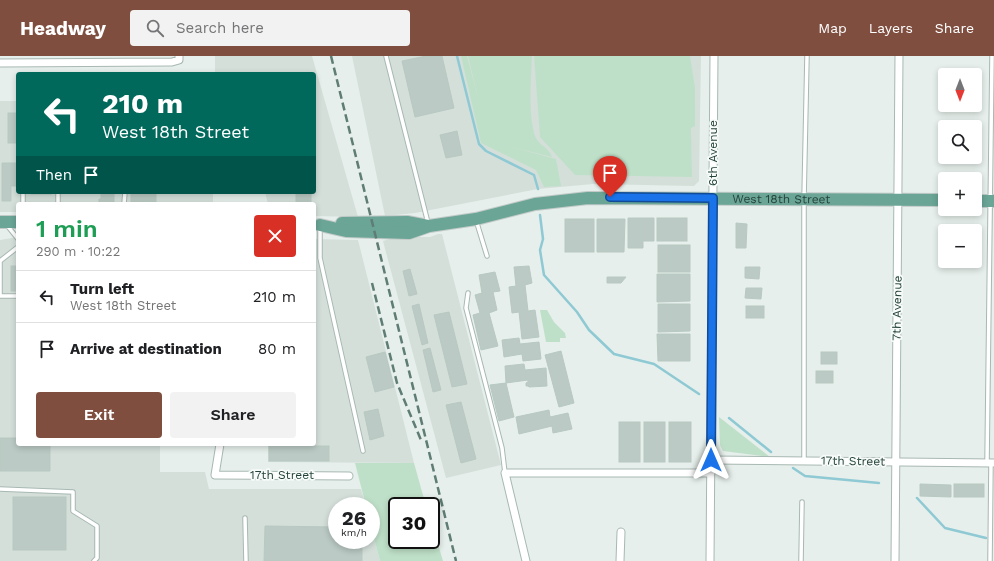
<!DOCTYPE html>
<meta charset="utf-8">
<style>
body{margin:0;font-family:"Work Sans",sans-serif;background:#f2f2f2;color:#202124;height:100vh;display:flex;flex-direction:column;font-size:15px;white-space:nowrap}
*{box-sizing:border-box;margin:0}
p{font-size:13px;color:#757577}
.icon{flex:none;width:22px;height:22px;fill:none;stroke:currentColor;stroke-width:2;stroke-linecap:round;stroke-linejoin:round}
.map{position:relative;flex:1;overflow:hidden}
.side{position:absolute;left:16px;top:146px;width:300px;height:244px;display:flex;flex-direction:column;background:#fff;border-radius:4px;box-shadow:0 2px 6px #0003}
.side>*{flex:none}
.hud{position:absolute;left:16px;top:16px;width:300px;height:122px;border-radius:4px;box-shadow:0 2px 6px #0003;background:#00695c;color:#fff;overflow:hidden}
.needle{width:26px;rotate:180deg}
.tools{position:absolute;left:938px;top:12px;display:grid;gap:8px}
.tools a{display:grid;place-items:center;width:44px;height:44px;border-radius:4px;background:#fff;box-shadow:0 2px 6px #0003;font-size:20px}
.speed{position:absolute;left:328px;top:441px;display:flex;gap:8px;font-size:20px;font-weight:700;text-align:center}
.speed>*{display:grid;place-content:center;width:52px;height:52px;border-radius:50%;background:#fff;box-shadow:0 2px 6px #0003;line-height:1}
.speed small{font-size:10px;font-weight:400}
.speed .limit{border:2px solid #111;border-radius:6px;background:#fff;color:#111}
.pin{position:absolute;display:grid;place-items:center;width:34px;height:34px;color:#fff;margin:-41px -17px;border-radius:50% 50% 50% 0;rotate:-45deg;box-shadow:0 0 4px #0007}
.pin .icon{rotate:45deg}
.me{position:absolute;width:44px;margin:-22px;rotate:0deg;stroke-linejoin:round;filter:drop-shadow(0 0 3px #0008)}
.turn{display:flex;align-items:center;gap:14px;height:84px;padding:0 20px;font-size:18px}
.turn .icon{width:52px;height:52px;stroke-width:2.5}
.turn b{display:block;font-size:28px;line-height:34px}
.then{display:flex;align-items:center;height:38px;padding:0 20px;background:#0003;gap:8px;font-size:15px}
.round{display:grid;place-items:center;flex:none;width:42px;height:42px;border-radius:4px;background:#f2f2f2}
.head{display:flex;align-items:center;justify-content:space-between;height:68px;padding:0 20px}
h1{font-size:24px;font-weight:600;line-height:30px;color:#1e9e55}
.primary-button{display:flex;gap:8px;margin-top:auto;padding:8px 20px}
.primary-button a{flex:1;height:46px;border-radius:4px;background:#7f4e3f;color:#fff;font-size:16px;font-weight:600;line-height:46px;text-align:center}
.primary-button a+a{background:#f2f2f2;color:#202124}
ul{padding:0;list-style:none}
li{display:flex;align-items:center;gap:12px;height:52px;padding:0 20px;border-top:1px solid #e0e0e0}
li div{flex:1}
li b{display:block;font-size:15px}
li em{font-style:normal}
header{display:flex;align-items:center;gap:24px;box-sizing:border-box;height:56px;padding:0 20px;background:#7f4e3f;color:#fff}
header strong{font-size:19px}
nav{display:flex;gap:22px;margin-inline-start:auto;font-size:14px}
.search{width:280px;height:36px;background:#f2f2f2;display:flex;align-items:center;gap:10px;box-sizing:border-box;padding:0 14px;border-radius:4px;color:#757577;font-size:15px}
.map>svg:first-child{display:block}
.built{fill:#d4dfda}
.green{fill:#bfe0c8}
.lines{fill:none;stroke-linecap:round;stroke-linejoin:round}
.stream{stroke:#8ec9d4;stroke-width:2.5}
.building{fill:#bbcac4;stroke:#b8c9c2}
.service-casing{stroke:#a8b8b2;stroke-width:5.5}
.minor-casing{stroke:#a8b8b2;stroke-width:9}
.primary-casing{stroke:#c2cac8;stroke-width:14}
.service{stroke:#fff;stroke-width:3.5}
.minor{stroke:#fff;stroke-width:7}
.primary{stroke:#6aa596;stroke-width:12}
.rail{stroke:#5f7d75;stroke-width:2.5;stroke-dasharray:8 4;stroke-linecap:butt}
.route-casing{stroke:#114b97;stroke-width:10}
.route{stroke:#1a73e8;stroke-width:7}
.labels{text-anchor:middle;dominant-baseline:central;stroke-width:3.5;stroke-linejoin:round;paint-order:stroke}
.street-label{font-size:12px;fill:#24423a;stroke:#f7fbf9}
</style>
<header>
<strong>Headway</strong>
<div class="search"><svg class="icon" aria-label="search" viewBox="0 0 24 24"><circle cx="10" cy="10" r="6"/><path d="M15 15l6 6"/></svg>Search here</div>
<nav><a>Map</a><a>Layers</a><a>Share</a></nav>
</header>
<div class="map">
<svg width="994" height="505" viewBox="0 0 994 505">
<rect width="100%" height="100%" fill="#e6efeb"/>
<g class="built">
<path d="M215,0H312L358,161L314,160V148H268L265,136H314V18H215Z"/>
<path d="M352,0H701L699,125L694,130L593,128L538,133L415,157L385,160Z"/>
<path d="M0,45H18V136H213V148H18V156H0Z"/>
<path d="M438,178H442L501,409L446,422L383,185L396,181H430Z"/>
<path d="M18,181V388H160V416H205L209,433H361L366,450H337V484H371V471L380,505H0V184Z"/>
<path d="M314,183L358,184L414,407L268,406V388H314Z"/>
</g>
<g class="green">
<path d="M461,0H467L478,42L468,0H532C531,24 528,57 535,80C538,89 550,92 552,101L504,89L556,103L561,130L544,131L536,114L481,87Z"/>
<path d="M534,0H690L695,32V70L691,72L692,121L575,119L540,81Z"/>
<path d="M540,254H547L554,266L565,277L566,282H560V286H546Z"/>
<path d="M719,361L770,401L723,395L720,389Z"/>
<path d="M355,407H414L426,450H397V484H431V465L443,505H380L371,471V450H366Z"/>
</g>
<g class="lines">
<g class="stream">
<path d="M457,0L479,88L486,95L534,119L538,133"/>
<path d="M540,159L543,183L540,194L544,219L577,256L589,274L614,298L654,308L699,338"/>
<path d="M729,362L771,396"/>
<path d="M793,412L805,420L879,427"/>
<path d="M917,442L945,472L986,482"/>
</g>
</g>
<g class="building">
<path d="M426,0H442L454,52L415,61L402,5Z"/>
<rect x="8" y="57" width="10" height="30"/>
<path d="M457,75L462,99L446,102L440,79Z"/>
<path d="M2,107H18V130H11V145H2Z"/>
<rect x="31" y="136" width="20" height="2"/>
<path d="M101,136H114V148H99V143H101Z"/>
<path d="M131,136H156V147L131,146Z"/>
<rect x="296" y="136" width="15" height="12"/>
<path d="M628,162H654V185H643V192H628Z"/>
<rect x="657" y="162" width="30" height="23"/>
<rect x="565" y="163" width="29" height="33"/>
<path d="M597,163H625L624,196H597Z"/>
<path d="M736,167L747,168L746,192H736Z"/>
<rect x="658" y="189" width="32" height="27"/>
<rect x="11" y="210" width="7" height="25"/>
<path d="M529,210L532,227L525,229L528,255L535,254L539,281L522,283L519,256L512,257L509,231L516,230L514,211Z"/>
<path d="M745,211H760L759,223L745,222Z"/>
<path d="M410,213L417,238L409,240L403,215Z"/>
<path d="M495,216L500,235L493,236L497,254L489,257L498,290L481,294L473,259L480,257L475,239L482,237L479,219Z"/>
<path d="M657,218H690V245L657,246Z"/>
<path d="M607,221H626L621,227H607Z"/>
<path d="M746,232H762L761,243L745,242Z"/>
<path d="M419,248L428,287L422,289L412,250Z"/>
<path d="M658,248H690V275L658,276Z"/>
<rect x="746" y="250" width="18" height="12"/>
<path d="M449,256L467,328L452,331L434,259Z"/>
<path d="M657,278H690V305H658Z"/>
<path d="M519,282L520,288L539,286L541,303L523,305L522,298L504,301L502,284Z"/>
<path d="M430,292L441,334L433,336L423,294Z"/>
<path d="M561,295L574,347L559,351L545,299Z"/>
<path d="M385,296L394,331L375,336L366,301Z"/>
<rect x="821" y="296" width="16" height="12"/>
<path d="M524,308L525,314L546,312L547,330L529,331L528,330H526V327L528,326V324L506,327L505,310Z"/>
<rect x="816" y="315" width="17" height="12"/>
<path d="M506,327L514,361L499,365L490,329Z"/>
<path d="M461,346L476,403L461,407L446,349Z"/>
<path d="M378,353L384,380L370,384L364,356Z"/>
<path d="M549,354L550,361L568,357L572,373L553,377L552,370L519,378L516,361Z"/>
<rect x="619" y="366" width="21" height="40"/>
<rect x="644" y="366" width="21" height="40"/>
<rect x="669" y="366" width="22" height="40"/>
<path d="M0,382H18V388H50V415H0Z"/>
<rect x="269" y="390" width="60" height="15"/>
<path d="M920,428L951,429V441L920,440Z"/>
<rect x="954" y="428" width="30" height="13"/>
<rect x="13" y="441" width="53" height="53"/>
<path d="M265,470L337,471V484H362V505H264Z"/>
</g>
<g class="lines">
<g class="service-casing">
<g id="service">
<path d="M386,0L428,167"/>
<path d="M23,136V148"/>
<path d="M58,136V148"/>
<path d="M124,148L125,136"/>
<path d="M476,164L487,200"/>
<path d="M6,168L18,183"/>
<path d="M320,171V202L363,395"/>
<path d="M18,191L0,205V240H18"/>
<path d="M468,237L466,252L502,392L505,417"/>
<path d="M804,404V143L807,0"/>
<path d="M987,406L992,0"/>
<path d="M0,433L73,436V455L97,470V502L94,505"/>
<path d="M245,462L246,505"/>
<path d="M801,505L802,446"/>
<path d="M990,505L991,407"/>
</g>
</g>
<g class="minor-casing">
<g id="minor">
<path d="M0,7L172,6L179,4V0"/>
<path d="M220,388L215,419L349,420"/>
<path d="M711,404L994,407"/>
<path d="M526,505L505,417H711"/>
<path d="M620,505L621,476"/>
<path d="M710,505L714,0"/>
<path d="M895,505L899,0"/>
</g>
</g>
<g class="primary-casing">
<g id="primary">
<path d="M975,145H994"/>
<path d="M0,166H18"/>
<path d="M342,167L407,166L428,170"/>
<path id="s1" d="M320,169L346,175L409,177L429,170L476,163L535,148L588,142L945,144"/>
</g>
</g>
<use href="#service" class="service"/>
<use href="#minor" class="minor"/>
<use href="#primary" class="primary"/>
<g class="rail">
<path d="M331,0L456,505"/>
<path d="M372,227L397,327L421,384"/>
</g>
</g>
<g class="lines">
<g class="route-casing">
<path id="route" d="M610,141L713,142L711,404"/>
</g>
<use href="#route" class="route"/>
</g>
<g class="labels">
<g class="street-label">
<text transform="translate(713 97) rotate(-90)">6th Avenue</text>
<text stroke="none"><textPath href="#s1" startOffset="466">West 18th Street</textPath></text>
<text transform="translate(897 252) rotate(-89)">7th Avenue</text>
<text transform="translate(853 405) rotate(1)">17th Street</text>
<text x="282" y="419">17th Street</text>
</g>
</g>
</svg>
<div class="tools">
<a><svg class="needle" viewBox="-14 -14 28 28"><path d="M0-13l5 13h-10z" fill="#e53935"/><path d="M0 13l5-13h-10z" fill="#757577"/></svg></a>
<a><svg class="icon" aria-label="search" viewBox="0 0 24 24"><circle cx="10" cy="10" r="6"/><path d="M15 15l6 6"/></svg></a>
<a>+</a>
<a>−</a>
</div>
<div class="speed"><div>26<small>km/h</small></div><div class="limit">30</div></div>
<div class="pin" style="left:610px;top:141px;background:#d93025"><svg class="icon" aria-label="arrive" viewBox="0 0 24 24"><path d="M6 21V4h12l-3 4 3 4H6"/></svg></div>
<svg class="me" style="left:711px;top:404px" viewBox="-20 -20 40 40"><path d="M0-17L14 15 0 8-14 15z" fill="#1a73e8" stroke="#fff" stroke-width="4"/></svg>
<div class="hud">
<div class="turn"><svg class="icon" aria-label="left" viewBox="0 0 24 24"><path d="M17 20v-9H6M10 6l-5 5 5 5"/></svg><div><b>210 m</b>West 18th Street</div></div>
<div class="then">Then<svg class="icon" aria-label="arrive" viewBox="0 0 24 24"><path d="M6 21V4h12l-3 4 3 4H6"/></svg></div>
</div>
<section class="side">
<div class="head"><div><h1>1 min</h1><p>290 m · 10:22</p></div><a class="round" style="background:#d93025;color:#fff"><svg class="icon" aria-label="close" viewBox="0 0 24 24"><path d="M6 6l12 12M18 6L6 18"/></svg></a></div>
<ul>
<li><svg class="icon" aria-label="left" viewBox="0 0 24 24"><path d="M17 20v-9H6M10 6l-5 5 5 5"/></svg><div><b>Turn left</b><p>West 18th Street</p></div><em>210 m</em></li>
<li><svg class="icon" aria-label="arrive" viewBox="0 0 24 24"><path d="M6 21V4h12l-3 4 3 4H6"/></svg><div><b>Arrive at destination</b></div><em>80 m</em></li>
</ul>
<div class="primary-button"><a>Exit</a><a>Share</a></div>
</section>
</div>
